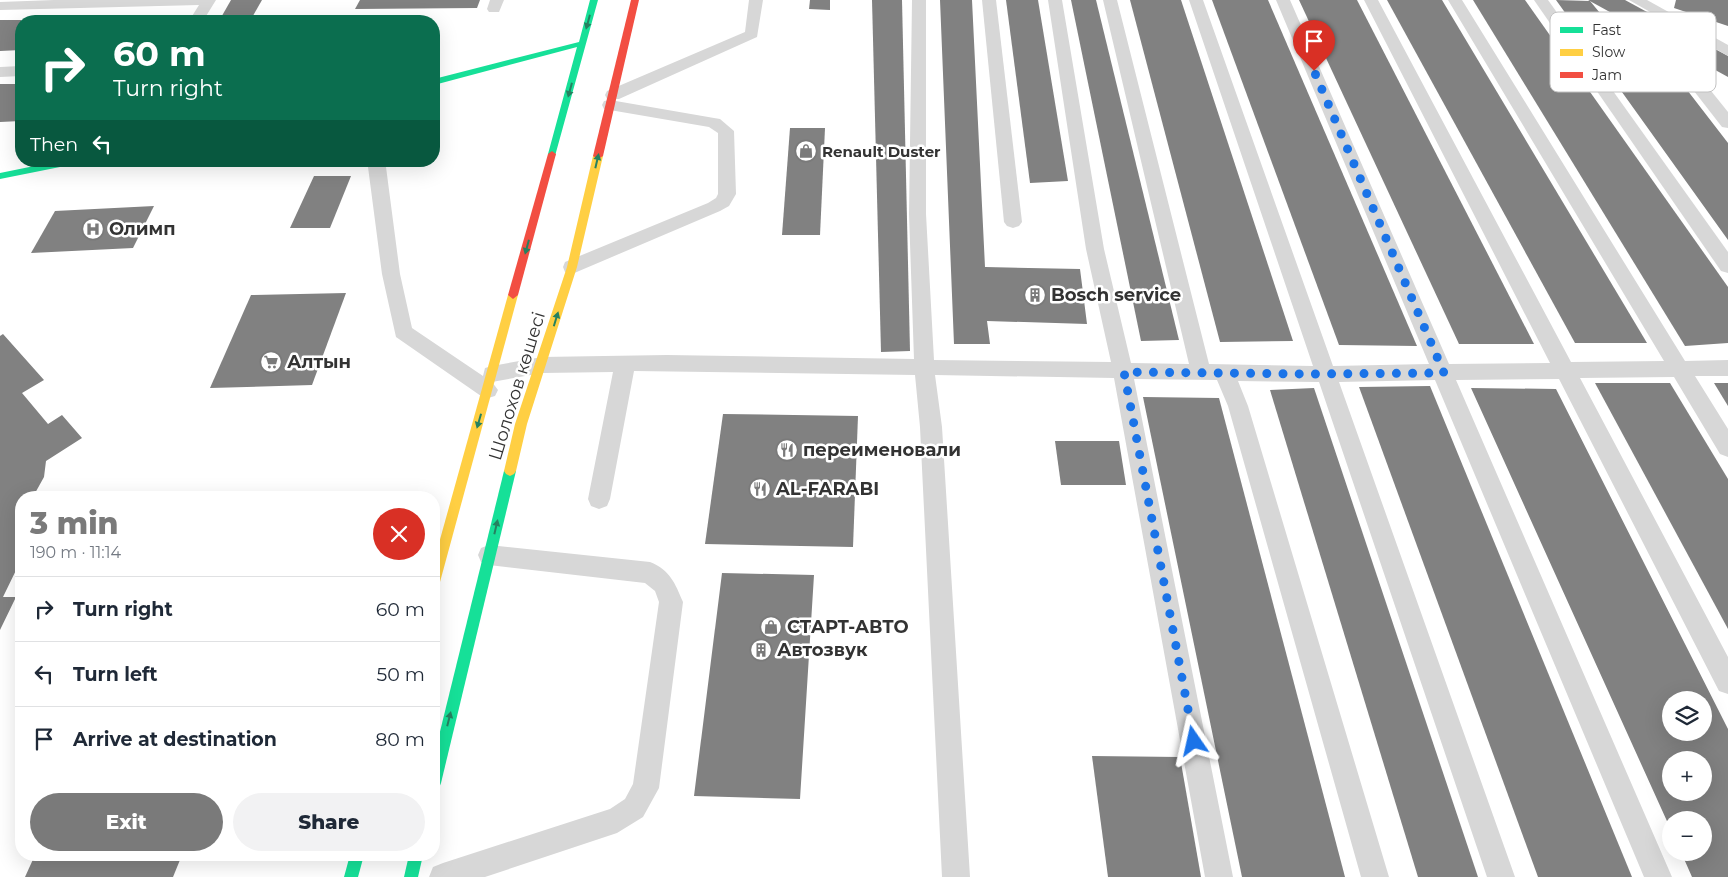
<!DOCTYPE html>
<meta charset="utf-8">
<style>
body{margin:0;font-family:Montserrat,sans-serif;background:#f2f2f3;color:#1f2937;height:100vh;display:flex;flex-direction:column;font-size:19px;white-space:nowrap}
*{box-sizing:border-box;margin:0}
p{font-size:16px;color:#747a83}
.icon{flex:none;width:28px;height:28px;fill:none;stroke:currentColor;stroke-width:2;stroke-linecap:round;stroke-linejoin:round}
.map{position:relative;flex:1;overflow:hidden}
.sheet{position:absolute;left:15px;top:491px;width:425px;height:370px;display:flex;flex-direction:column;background:#fff;border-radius:20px;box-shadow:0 5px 20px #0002}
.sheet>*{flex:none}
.hud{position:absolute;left:15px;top:15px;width:425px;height:152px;border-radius:20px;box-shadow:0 5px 20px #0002;background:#0b6e4f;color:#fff;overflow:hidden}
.fabs{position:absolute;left:1662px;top:691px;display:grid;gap:10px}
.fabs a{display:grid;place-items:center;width:50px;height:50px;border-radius:50%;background:#fff;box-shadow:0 5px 20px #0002;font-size:25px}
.pin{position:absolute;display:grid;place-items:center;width:42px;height:42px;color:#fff;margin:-51px -21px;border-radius:50% 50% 50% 0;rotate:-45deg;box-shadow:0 0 5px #0007}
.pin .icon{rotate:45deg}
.me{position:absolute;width:55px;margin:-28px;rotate:349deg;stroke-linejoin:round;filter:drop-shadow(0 0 4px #0008)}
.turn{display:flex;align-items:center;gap:18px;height:105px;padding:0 15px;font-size:22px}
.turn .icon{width:65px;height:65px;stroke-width:2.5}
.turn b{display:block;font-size:35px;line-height:42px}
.then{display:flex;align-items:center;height:48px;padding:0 15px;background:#0003;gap:10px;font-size:19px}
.round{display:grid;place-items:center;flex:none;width:52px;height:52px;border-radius:26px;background:#f2f2f3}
.overview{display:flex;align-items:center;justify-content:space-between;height:85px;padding:0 15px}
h1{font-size:30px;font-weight:800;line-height:38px;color:#7a7a7a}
.primary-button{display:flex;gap:10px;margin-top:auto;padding:10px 15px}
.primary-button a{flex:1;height:58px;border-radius:30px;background:#7a7a7a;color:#fff;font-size:20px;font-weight:800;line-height:58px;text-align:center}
.primary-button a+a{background:#f2f2f3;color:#1f2937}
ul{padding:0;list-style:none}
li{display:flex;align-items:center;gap:15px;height:65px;padding:0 15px;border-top:1px solid #e0e1e3}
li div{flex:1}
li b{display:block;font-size:19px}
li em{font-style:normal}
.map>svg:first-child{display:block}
.building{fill:#818181;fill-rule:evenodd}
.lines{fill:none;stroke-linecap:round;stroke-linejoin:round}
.lane{fill:#d7d7d7;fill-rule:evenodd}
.fast{fill:#16e098;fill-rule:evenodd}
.slow{fill:#ffcf43;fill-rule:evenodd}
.jam{fill:#f24e42;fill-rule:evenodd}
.oneway{fill:#268160}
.route{stroke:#1a73e8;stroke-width:9;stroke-dasharray:0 16.2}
.labels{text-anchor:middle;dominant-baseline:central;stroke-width:5;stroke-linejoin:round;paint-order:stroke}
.far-poi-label{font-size:15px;font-weight:bold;fill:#333;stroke:#fff;text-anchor:start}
.poi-label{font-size:18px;font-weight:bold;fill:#333;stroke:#fff;text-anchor:start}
.street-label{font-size:18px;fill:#333;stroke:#fff}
.key{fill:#fff;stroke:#c2c2c2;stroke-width:1}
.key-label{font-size:14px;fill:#333}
</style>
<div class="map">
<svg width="1728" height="877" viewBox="0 0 1728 877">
<rect width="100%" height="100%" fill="#fff"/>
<g class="building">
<path d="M231,0H262L250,21H219Z"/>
<path d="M360,0H480L477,8L355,9Z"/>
<path d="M810,0H830V10L809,9Z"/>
<path d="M872,0H902L910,351L881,352Z"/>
<path d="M940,0H972L985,267L1080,269L1087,324L987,321L990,344H954Z"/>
<path d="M1006,0H1038L1068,181L1030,183Z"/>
<path d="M1071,0H1096L1179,340L1141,341Z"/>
<path d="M1130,0H1181L1293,341L1220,342Z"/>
<path d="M1212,0H1268L1417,346L1339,345Z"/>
<path d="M1299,0H1357L1534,344H1459Z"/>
<path d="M1387,0H1442L1647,343H1575Z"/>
<path d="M1473,0H1525L1728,287V343L1685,346Z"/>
<path d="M1556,0L1590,1L1619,36L1647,38L1728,143V240Z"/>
<path d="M1588,0H1625L1728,56V77Z"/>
<path d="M1676,0H1728V26L1674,8Z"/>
<path d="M185,16L181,21H22V20Z"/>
<path d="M0,20H21V50L0,51Z"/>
<path d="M0,84H21V121L0,122Z"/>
<path d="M790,128H825L820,235H782Z"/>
<path d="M314,176H351L330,228H290Z"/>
<path d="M154,206L133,248L31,253L55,211Z"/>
<path d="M346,293L312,385L210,388L251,295Z"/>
<path d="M3,334L44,380L22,393L48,424L62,415L82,438L46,461L44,477L34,495L75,493L73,498H21V560L3,597H16L0,630V336Z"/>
<path d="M1595,383H1670L1728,479V629Z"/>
<path d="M1714,383H1728V406Z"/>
<path d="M1430,386L1632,877H1538L1359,387Z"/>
<path d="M1314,388L1478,877H1418L1270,390Z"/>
<path d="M1471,388L1556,389L1728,729V877H1692L1681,852H1704V820H1671V830ZM1671,700H1704V732H1671ZM1671,760H1704V792H1671Z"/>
<path d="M1143,397L1219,398L1345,877H1242Z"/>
<path d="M723,414L858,416L853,547L705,544Z"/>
<path d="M1055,441H1119L1126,485H1061Z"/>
<path d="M722,573L814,575L800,799L694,796Z"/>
<path d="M1092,756L1180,757L1201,877H1108Z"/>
<path d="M35,855H182L173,877H25Z"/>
</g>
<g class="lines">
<g class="lane">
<path d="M54,0H216L203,21H189L199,5L0,10V2Z"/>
<path d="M490,0H504L499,12H489L487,9Z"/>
<path d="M749,0H763L757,37L619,99H607L605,95L607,91L745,32Z"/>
<path d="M912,0H926V214L934,360L1111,362L1086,249L1048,0H1062L1104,249L1131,363L1189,364L1103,0H1117L1209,364L1313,366L1189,0H1203L1333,366L1429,364L1276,0H1290L1449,364L1550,363L1364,0H1378L1571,362L1664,361L1448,0H1462L1685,361L1728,360V376H1695L1728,429V457L1720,454L1674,377L1580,378L1728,657V694L1719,691L1559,379L1456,380L1672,877H1644L1435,380L1339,382L1515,877H1487L1319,382L1238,381L1248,406L1389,877H1361L1228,406L1217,380L1134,379L1233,877H1205L1114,378L935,375L942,427L970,877H942L920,427L915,375L634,371L610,499L607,506L599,509L591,506L588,499L613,372L542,373L492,382L498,390L495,396L488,398L481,396L396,337L382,274L368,167L365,161H382L386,167L400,274L412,328L483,376L485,368L492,366L542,357L667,355L914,359L909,214Z"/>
<path d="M982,0H996L1022,222L1019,226L1013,228L1007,226L1004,222Z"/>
<path d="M1534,0H1548L1728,252V273L1721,271Z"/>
<path d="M1629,0H1647L1728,45V56Z"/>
<path d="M1681,59L1687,61L1728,112V128L1722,127L1673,64Z"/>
<path d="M21,66V76L0,77V67Z"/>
<path d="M610,100L714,118L720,119L734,131L736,194L729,206L720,211L572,274L565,272L563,267L565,262L708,203L716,198L718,194V133L709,127L604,109L602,105L604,101Z"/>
<path d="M489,545L650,562C670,570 675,583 683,602L659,788L643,817L617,833L485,877H429L433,867L443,863L610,809L625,799L633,784L659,602L655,591L645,583L489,565L481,562L478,555L481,548Z"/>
</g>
<g class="fast">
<path d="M590,0H598L555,156H549L548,154L577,47L434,85V79L579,42Z"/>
<path d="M59,161H79L75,164L0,179V173Z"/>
<path d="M510,466L514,468L516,471L441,783L439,788L434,790V756L504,471L506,468Z"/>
<path d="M350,855H364L358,877H344Z"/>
<path d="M409,855H423L418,877H404Z"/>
</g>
<g class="slow">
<path d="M598,153L603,156L577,267L527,424L516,471L514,474L510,476L506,474L504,471L515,424L567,267L593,156Z"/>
<path d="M513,291L518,295L440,582L438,586L434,588V561L508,295Z"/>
</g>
<g class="jam">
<path d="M631,0H639L603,156L598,159L593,156Z"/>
<path d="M552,151L556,154L518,295L513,299L508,295L548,154Z"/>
</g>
</g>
<defs><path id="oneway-solid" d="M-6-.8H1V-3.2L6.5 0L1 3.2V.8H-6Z" transform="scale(1.25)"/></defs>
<g class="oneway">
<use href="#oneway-solid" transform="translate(588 22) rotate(105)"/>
<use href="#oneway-solid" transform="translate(570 90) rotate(105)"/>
<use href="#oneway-solid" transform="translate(597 161) rotate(-77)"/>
<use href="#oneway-solid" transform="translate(527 247) rotate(105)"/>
<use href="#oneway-solid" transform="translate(556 319) rotate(-73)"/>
<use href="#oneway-solid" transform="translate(479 421) rotate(106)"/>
<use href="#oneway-solid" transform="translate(496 527) rotate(-77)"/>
<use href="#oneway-solid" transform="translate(449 719) rotate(-76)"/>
</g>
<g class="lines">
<path class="route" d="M1194,741L1124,372L1310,374L1444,373L1314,71"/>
</g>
<defs>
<g id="shop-ring" transform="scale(1.125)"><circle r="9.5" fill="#fff" stroke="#7a7a7a" stroke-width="1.5"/><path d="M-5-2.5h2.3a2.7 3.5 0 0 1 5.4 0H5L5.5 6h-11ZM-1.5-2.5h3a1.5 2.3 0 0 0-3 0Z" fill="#7a7a7a"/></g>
<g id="hospital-ring" transform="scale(1.125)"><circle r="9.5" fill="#fff" stroke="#7a7a7a" stroke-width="1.5"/><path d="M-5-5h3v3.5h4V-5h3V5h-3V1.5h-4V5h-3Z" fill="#7a7a7a"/></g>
<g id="building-ring" transform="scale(1.125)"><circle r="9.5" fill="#fff" stroke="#7a7a7a" stroke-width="1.5"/><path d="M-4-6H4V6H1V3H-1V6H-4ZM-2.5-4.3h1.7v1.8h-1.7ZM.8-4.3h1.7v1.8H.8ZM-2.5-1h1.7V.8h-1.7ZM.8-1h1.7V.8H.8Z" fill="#7a7a7a"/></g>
<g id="supermarket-ring" transform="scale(1.125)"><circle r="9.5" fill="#fff" stroke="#7a7a7a" stroke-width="1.5"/><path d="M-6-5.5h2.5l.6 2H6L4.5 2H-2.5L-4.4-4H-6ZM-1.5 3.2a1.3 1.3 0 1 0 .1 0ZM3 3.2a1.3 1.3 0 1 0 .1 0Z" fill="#7a7a7a"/></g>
<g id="restaurant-ring" transform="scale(1.125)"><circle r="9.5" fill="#fff" stroke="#7a7a7a" stroke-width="1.5"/><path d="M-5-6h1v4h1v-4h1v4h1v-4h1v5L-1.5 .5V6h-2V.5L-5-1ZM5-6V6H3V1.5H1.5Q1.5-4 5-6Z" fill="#7a7a7a"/></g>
</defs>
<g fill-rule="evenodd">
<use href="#shop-ring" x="806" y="151"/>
<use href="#hospital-ring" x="93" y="229"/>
<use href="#building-ring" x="1035" y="295"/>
<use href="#supermarket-ring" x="271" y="362"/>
<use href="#restaurant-ring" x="787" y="450"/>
<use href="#restaurant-ring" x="760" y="489"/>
<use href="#shop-ring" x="771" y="627"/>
<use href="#building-ring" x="761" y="650"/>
</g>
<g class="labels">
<g class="far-poi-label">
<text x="822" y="151">Renault Duster</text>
</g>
<g class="poi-label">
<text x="109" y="229">Олимп</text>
<text x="1051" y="295">Bosch service</text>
<text x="287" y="362">Алтын</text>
<text x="803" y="450">переименовали</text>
<text x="776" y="489">AL-FARABI</text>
<text x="787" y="627">СТАРТ-АВТО</text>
<text x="777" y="650">Автозвук</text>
</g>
<g class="street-label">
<text transform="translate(517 386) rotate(-73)">Шолохов көшесі</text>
</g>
</g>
<rect x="1550" y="12" width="166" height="80" rx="8" class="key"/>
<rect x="1560" y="27" width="23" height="6" fill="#16e098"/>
<rect x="1560" y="49" width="23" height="7" fill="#ffcf43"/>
<rect x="1560" y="72" width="23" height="6" fill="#f24e42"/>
<g class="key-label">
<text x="1592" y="35">Fast</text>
<text x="1592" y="57">Slow</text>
<text x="1592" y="80">Jam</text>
</g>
</svg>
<div class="fabs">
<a><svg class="icon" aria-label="layers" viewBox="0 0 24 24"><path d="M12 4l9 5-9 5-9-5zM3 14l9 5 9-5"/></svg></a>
<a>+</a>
<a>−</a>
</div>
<div class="pin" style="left:1314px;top:71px;background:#d93025"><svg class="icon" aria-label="arrive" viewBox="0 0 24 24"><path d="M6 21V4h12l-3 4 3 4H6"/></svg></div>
<svg class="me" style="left:1194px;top:741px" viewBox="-20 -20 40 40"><path d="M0-17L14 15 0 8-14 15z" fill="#1a73e8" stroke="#fff" stroke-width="4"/></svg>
<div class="hud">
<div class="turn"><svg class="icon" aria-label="right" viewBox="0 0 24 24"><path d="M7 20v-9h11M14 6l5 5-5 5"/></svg><div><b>60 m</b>Turn right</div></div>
<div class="then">Then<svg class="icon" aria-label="left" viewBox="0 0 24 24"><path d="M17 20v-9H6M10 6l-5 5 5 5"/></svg></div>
</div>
<section class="sheet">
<div class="overview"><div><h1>3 min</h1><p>190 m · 11:14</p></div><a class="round" style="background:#d93025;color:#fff"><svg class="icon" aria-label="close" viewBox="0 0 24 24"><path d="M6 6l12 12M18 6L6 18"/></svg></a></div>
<ul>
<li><svg class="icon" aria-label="right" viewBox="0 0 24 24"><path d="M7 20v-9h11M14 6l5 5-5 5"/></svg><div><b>Turn right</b></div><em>60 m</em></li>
<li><svg class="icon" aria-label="left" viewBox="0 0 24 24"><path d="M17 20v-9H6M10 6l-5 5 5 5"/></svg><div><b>Turn left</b></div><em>50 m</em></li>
<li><svg class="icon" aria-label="arrive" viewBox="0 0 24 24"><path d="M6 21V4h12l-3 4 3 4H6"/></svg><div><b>Arrive at destination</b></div><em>80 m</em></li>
</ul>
<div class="primary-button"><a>Exit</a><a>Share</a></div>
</section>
</div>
